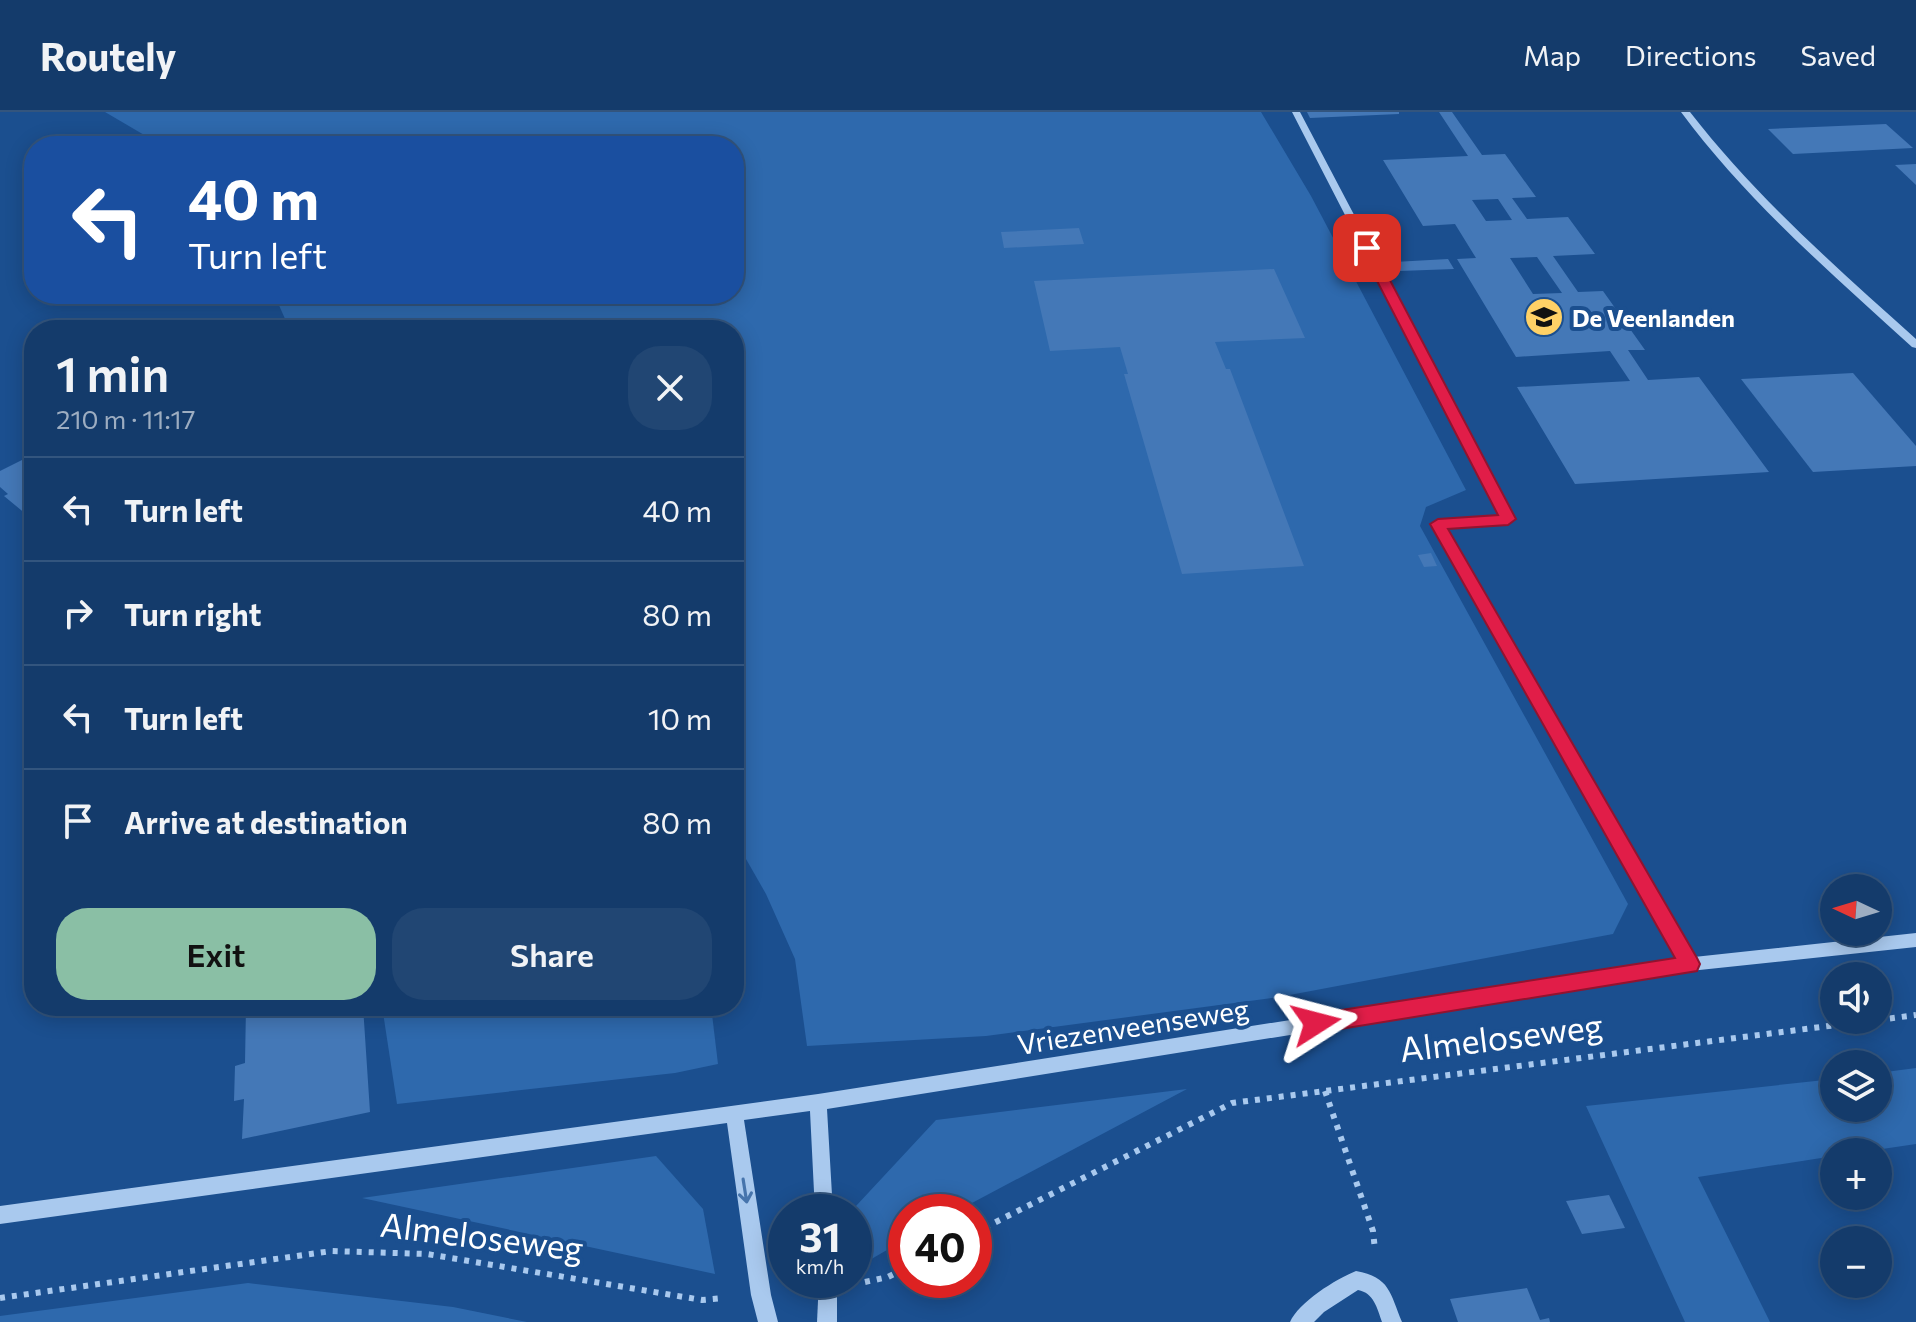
<!DOCTYPE html>
<meta charset="utf-8">
<style>
body{margin:0;font-family:Commissioner,sans-serif;background:#214673;color:#f1f3f6;height:100vh;display:flex;flex-direction:column;font-size:30px;white-space:nowrap}
*{box-sizing:border-box;margin:0}
p{font-size:26px;color:#9dadc1}
.icon{flex:none;width:44px;height:44px;fill:none;stroke:currentColor;stroke-width:2;stroke-linecap:round;stroke-linejoin:round}
.map{position:relative;flex:1;overflow:hidden}
.drawer{position:absolute;left:24px;top:208px;width:720px;height:696px;display:flex;flex-direction:column;background:#143b6b;border-radius:32px;box-shadow:0 4px 20px #0003,0 0 0 2px #33557e}
.drawer>*{flex:none}
.banner{position:absolute;left:24px;top:24px;width:720px;height:168px;border-radius:32px;box-shadow:0 4px 20px #0003,0 0 0 2px #33557e;background:#1a4fa0;color:#fff;overflow:hidden}
.needle{width:52px;rotate:274deg}
.buttons{position:absolute;left:1820px;top:762px;display:grid;gap:16px}
.buttons a{display:grid;place-items:center;width:72px;height:72px;border-radius:50%;background:#143b6b;box-shadow:0 4px 20px #0003,0 0 0 2px #33557e;font-size:40px}
.speed{position:absolute;left:768px;top:1082px;display:flex;gap:16px;font-size:40px;font-weight:700;text-align:center}
.speed>*{display:grid;place-content:center;width:104px;height:104px;border-radius:50%;background:#143b6b;box-shadow:0 4px 20px #0003,0 0 0 2px #33557e;line-height:1}
.speed small{font-size:20px;font-weight:400}
.speed .limit{border:12px solid #d22;background:#fff;color:#111}
.pin{position:absolute;display:grid;place-items:center;width:68px;height:68px;color:#fff;margin:-34px;border-radius:16px;box-shadow:0 4px 12px #0006}
.me{position:absolute;width:88px;margin:-44px;rotate:81deg;stroke-linejoin:round;filter:drop-shadow(0 0 6px #0008)}
.turn{display:flex;align-items:center;gap:28px;height:168px;padding:0 32px;font-size:36px}
.turn .icon{width:104px;height:104px;stroke-width:2.5}
.turn b{display:block;font-size:56px;line-height:68px}
.round{display:grid;place-items:center;flex:none;width:84px;height:84px;border-radius:32px;background:#214673}
.overview{display:flex;align-items:center;justify-content:space-between;height:136px;padding:0 32px}
h1{font-size:48px;font-weight:600;line-height:60px}
.cta{display:flex;gap:16px;margin-top:auto;padding:16px 32px}
.cta a{flex:1;height:92px;border-radius:32px;background:#8abfa5;color:#111;font-size:32px;font-weight:600;line-height:92px;text-align:center}
.cta a+a{background:#214673;color:#f1f3f6}
ul{padding:0;list-style:none}
li{display:flex;align-items:center;gap:24px;height:104px;padding:0 32px;border-top:2px solid #33557e}
li div{flex:1}
li b{display:block;font-size:30px}
li em{font-style:normal}
header{display:flex;align-items:center;gap:48px;box-sizing:border-box;height:112px;padding:0 40px;background:#143b6b;border-bottom:2px solid #33557e}
header strong{font-size:38px}
nav{display:flex;gap:44px;margin-inline-start:auto;font-size:28px}
.map>svg:first-child{display:block}
.green{fill:#2e69ad}
.building{fill:#4478b7;fill-rule:evenodd}
.lines{fill:none;stroke-linecap:round;stroke-linejoin:round}
.path{stroke:#a9c9ee;stroke-width:6;stroke-dasharray:5 7;stroke-linecap:butt}
.minor{fill:#a9c9ee;fill-rule:evenodd}
.oneway{stroke:#4674ac}
.route{fill:#e11d48;stroke:#92132f;stroke-width:2}
.labels{text-anchor:middle;dominant-baseline:central;stroke-width:8;stroke-linejoin:round;paint-order:stroke}
.far-poi-label{font-size:24px;font-weight:bold;fill:#fff;stroke:#1b4f8f;text-anchor:start}
.street-label{font-size:28px;fill:#fff;stroke:#1b4f8f}
.near-street-label{font-size:34px;fill:#fff;stroke:#1b4f8f}
</style>
<header>
<strong>Routely</strong>
<nav><a>Map</a><a>Directions</a><a>Saved</a></nav>
</header>
<div class="map">
<svg width="1916" height="1210" viewBox="0 0 1916 1210">
<rect width="100%" height="100%" fill="#1b4f8f"/>
<g class="green">
<path d="M105,0H1261L1311,84L1466,378L1426,395L1420,414L1628,792L1613,822L1279,885L986,924L807,934L795,847L766,782L734,726V218H290L274,182H734V34H221L216,24L163,34Z"/>
<path d="M382,894H711L718,952L675,961L397,992Z"/>
<path d="M1916,956V1032L1862,1040H1834V1044L1698,1065L1770,1210H1685L1586,994L1834,967V996H1878V961Z"/>
<path d="M1187,977L955,1100H906V1127L861,1153L854,1136L856,1094L936,1008Z"/>
<path d="M656,1044L703,1097L715,1162L362,1086Z"/>
<path d="M248,1171L453,1195L527,1210H0V1204Z"/>
</g>
<g class="building">
<path d="M1307,0H1399V2L1310,6Z"/>
<path d="M1439,0H1452L1482,43L1505,42L1536,85L1512,86L1527,107L1568,105L1595,142L1553,144L1578,180L1603,179L1645,238H1628L1648,268L1699,265L1769,360L1575,372L1517,275L1630,269L1610,239L1516,245L1457,147L1476,146L1455,112L1423,114L1383,48L1468,44ZM1498,87L1512,108L1486,109L1472,88ZM1537,145L1562,181L1533,182L1510,146Z"/>
<path d="M1886,12L1913,36L1793,42L1768,17Z"/>
<path d="M1916,52V73L1895,53Z"/>
<path d="M1079,116L1084,132L1004,136L1001,120Z"/>
<path d="M1448,147L1454,157L1400,159L1394,150Z"/>
<path d="M1274,157L1305,226L1215,230L1226,257H1230L1304,454L1182,462L1124,262H1128L1120,235L1050,239L1034,169Z"/>
<path d="M1853,261L1916,334V354L1813,360L1741,267Z"/>
<path d="M34,342V404L27,403L4,384L8,382L0,375V359Z"/>
<path d="M1431,441L1437,454L1424,455L1418,443Z"/>
<path d="M246,894H363L370,1000L242,1027L244,987L234,989L235,954L245,951Z"/>
<path d="M1609,1083L1625,1116L1582,1122L1566,1089Z"/>
<path d="M1527,1176L1540,1208L1549,1206L1550,1210H1458L1450,1187Z"/>
</g>
<g class="lines">
<g class="path">
<path d="M1878,908L1916,903"/>
<path d="M1325,979L1373,1119L1375,1138"/>
<path d="M974,1121L1232,991L1875,908"/>
<path d="M865,1170L888,1165L906,1156"/>
<path d="M0,1186L332,1139L427,1142L702,1188L724,1186"/>
</g>
<g class="minor">
<path d="M1292,0H1300L1514,407L1508,411L1446,415L1694,845L1916,821V835L1690,859L827,997L833,1100H815L810,999L744,1008L771,1183L778,1210H758L751,1183L727,1011L0,1112V1094L818,982L1679,847L1432,412L1438,408L1500,404Z"/>
<path d="M1681,0H1690C1756,85 1836,155 1916,227V236L1912,235C1831,161 1747,89 1681,0Z"/>
<path d="M1356,1159C1390,1165 1390,1181 1402,1210H1382C1377,1196 1374,1181 1358,1178L1324,1200L1314,1210H1290C1299,1190 1336,1167 1356,1159Z"/>
<path d="M819,1168H837V1210H817Z"/>
</g>
</g>
<defs><path id="oneway-shaft" d="M-6 0H5M1.5-3L5.5 0L1.5 3" fill="none" stroke-width="1.6" stroke-linecap="round" stroke-linejoin="round" transform="scale(2)"/></defs>
<use class="oneway" href="#oneway-shaft" transform="translate(745 1079) rotate(81)"/>
<path class="route" d="M1367,132L1373,136L1516,407L1508,413L1448,417L1697,846L1700,852L1697,859L1316,921L1309,918L1305,911L1309,905L1316,902L1675,846L1430,412L1438,407L1498,403L1360,136Z"/>
<defs>
<g id="school-disc" transform="scale(2)"><circle r="9.5" fill="#ffd166" stroke="#1b4f8f"/><path d="M0-5L7-2L0 1L-7-2ZM-4 1L0 2.5L4 1V4Q0 6-4 4Z" fill="#111"/></g>
</defs>
<g fill-rule="evenodd">
<use href="#school-disc" x="1544" y="205"/>
</g>
<g class="labels">
<g class="far-poi-label">
<text x="1572" y="205">De Veenlanden</text>
</g>
<g class="street-label">
<text transform="translate(1133 914) rotate(-9)">Vriezenveenseweg</text>
</g>
<g class="near-street-label">
<text transform="translate(1501 924) rotate(-7)">Almeloseweg</text>
<text transform="translate(482 1123) rotate(7)">Almeloseweg</text>
</g>
</g>
</svg>
<div class="buttons">
<a><svg class="needle" viewBox="-14 -14 28 28"><path d="M0-13l5 13h-10z" fill="#e53935"/><path d="M0 13l5-13h-10z" fill="#9dadc1"/></svg></a>
<a><svg class="icon" aria-label="sound" viewBox="0 0 24 24"><path d="M4 9h4l5-4v14l-5-4H4zM17 9q2 3 0 6"/></svg></a>
<a><svg class="icon" aria-label="layers" viewBox="0 0 24 24"><path d="M12 4l9 5-9 5-9-5zM3 14l9 5 9-5"/></svg></a>
<a>+</a>
<a>−</a>
</div>
<div class="speed"><div>31<small>km/h</small></div><div class="limit">40</div></div>
<div class="pin" style="left:1367px;top:136px;background:#d93025"><svg class="icon" aria-label="arrive" viewBox="0 0 24 24"><path d="M6 21V4h12l-3 4 3 4H6"/></svg></div>
<svg class="me" style="left:1316px;top:911px" viewBox="-20 -20 40 40"><path d="M0-17L14 15 0 8-14 15z" fill="#e11d48" stroke="#fff" stroke-width="4"/></svg>
<div class="banner">
<div class="turn"><svg class="icon" aria-label="left" viewBox="0 0 24 24"><path d="M17 20v-9H6M10 6l-5 5 5 5"/></svg><div><b>40 m</b>Turn left</div></div>
</div>
<section class="drawer">
<div class="overview"><div><h1>1 min</h1><p>210 m · 11:17</p></div><a class="round"><svg class="icon" aria-label="close" viewBox="0 0 24 24"><path d="M6 6l12 12M18 6L6 18"/></svg></a></div>
<ul>
<li><svg class="icon" aria-label="left" viewBox="0 0 24 24"><path d="M17 20v-9H6M10 6l-5 5 5 5"/></svg><div><b>Turn left</b></div><em>40 m</em></li>
<li><svg class="icon" aria-label="right" viewBox="0 0 24 24"><path d="M7 20v-9h11M14 6l5 5-5 5"/></svg><div><b>Turn right</b></div><em>80 m</em></li>
<li><svg class="icon" aria-label="left" viewBox="0 0 24 24"><path d="M17 20v-9H6M10 6l-5 5 5 5"/></svg><div><b>Turn left</b></div><em>10 m</em></li>
<li><svg class="icon" aria-label="arrive" viewBox="0 0 24 24"><path d="M6 21V4h12l-3 4 3 4H6"/></svg><div><b>Arrive at destination</b></div><em>80 m</em></li>
</ul>
<div class="cta"><a>Exit</a><a>Share</a></div>
</section>
</div>
